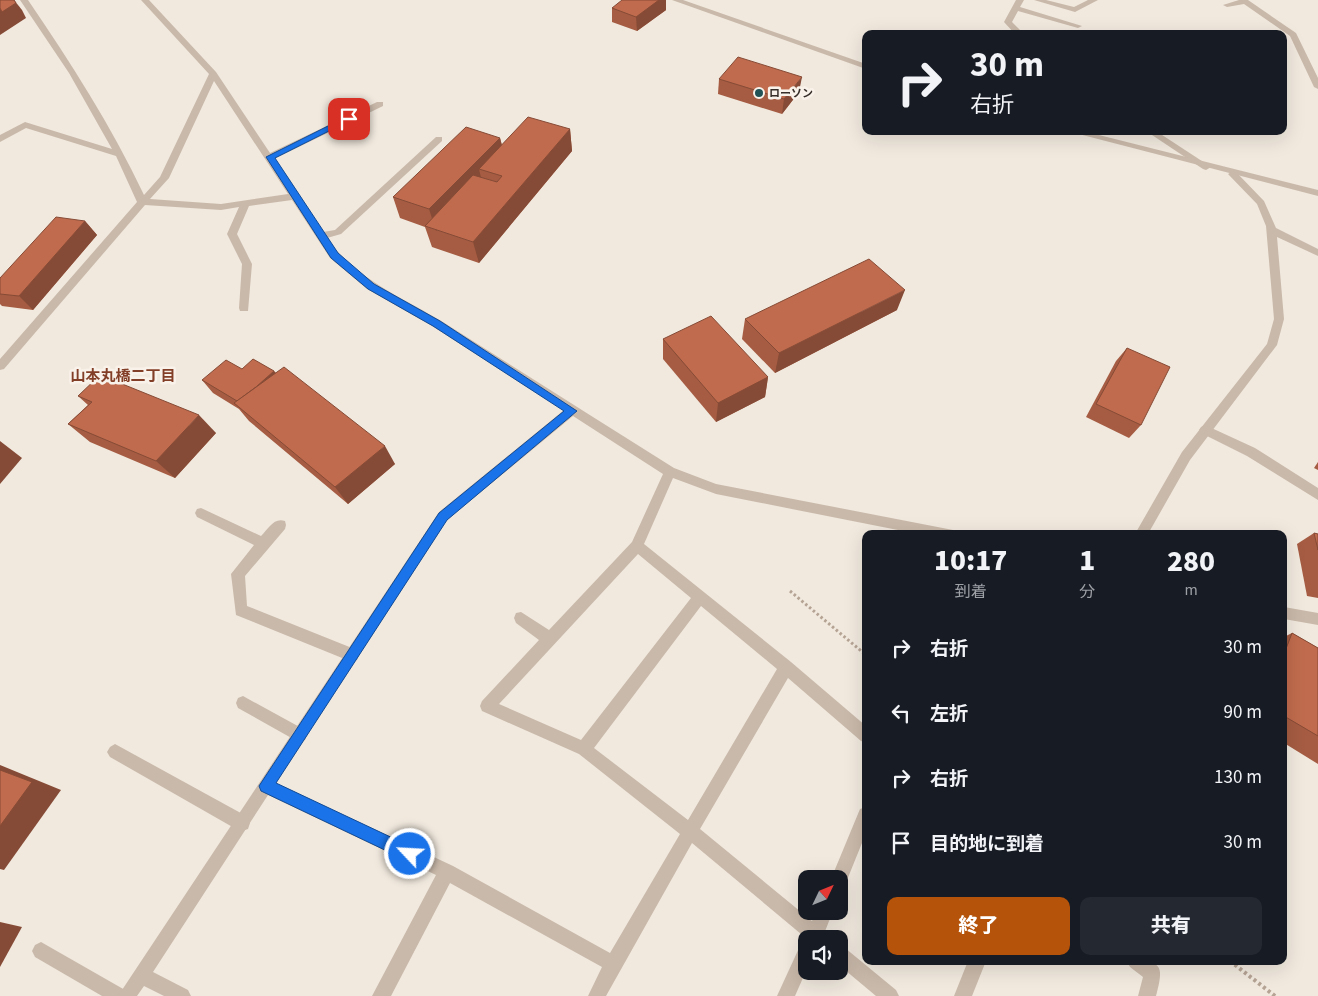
<!DOCTYPE html>
<html lang="ja">
<meta charset="utf-8">
<style>
body{margin:0;font-family:"Source Sans 3","Noto Sans JP",sans-serif;background:#242831;color:#f1f3f6;height:100vh;display:flex;flex-direction:column;font-size:19px;white-space:nowrap}
*{box-sizing:border-box;margin:0}
p{font-size:16px;color:#9ea1a6}
.icon{flex:none;width:28px;height:28px;fill:none;stroke:currentColor;stroke-width:2;stroke-linecap:round;stroke-linejoin:round}
.map{position:relative;flex:1;overflow:hidden}
.side{position:absolute;left:862px;top:530px;width:425px;height:435px;display:flex;flex-direction:column;background:#171b24;border-radius:10px;box-shadow:0 5px 20px #0002}
.side>*{flex:none}
.guide{position:absolute;left:862px;top:30px;width:425px;height:105px;border-radius:10px;box-shadow:0 5px 20px #0002;background:#171b24;color:#f1f3f6;overflow:hidden}
.needle{width:32px;rotate:47deg}
.controls{position:absolute;left:798px;top:870px;display:grid;gap:10px}
.controls a{display:grid;place-items:center;width:50px;height:50px;border-radius:10px;background:#171b24;box-shadow:0 5px 20px #0002;font-size:25px}
.pin{position:absolute;display:grid;place-items:center;width:42px;height:42px;color:#fff;margin:-21px;border-radius:10px;box-shadow:0 2px 8px #0006}
.me{position:absolute;width:55px;margin:-28px;rotate:295deg;stroke-linejoin:round;filter:drop-shadow(0 0 4px #0008)}
.turn{display:flex;align-items:center;gap:18px;height:105px;padding:0 25px;font-size:22px}
.turn .icon{width:65px;height:65px;stroke-width:2.5}
.turn b{display:block;font-size:35px;line-height:42px}
.eta{display:flex;justify-content:space-evenly;align-items:center;height:85px;text-align:center}
.eta b{font-size:30px;font-weight:800;line-height:35px}
.primary-button{display:flex;gap:10px;margin-top:auto;padding:10px 25px}
.primary-button a{flex:1;height:58px;border-radius:10px;background:#b45309;color:#fff;font-size:20px;font-weight:800;line-height:58px;text-align:center}
.primary-button a+a{background:#242831;color:#f1f3f6}
ul{padding:0;list-style:none}
li{display:flex;align-items:center;gap:15px;height:65px;padding:0 25px}
li div{flex:1}
li b{display:block;font-size:19px}
li em{font-style:normal}
.map>svg:first-child{display:block}
.lines{fill:none;stroke-linecap:round;stroke-linejoin:round}
.path-far1{stroke:#b5a394;stroke-width:3;stroke-dasharray:2.5 2.5;stroke-linecap:butt}
.path{stroke:#b5a394;stroke-width:4;stroke-dasharray:3 3;stroke-linecap:butt}
.service{fill:#c9b9aa;fill-rule:evenodd}
.minor{fill:#c9b9aa;fill-rule:evenodd}
.tertiary{fill:#c9b9aa;fill-rule:evenodd}
.wall{fill:#a55c42}
.shaded-wall{fill:#864b36}
.building{fill:#c06b4d;stroke:#864b36}
.route{fill:#1a73e8;stroke:#114b97}
.poi-dot{fill:#215256;stroke:#f9f2ea;stroke-width:2}
.labels{text-anchor:middle;dominant-baseline:central;stroke-width:5;stroke-linejoin:round;paint-order:stroke}
.far-poi-label{font-size:11px;font-weight:bold;fill:#372e29;stroke:#f9f2ea;text-anchor:start}
.neighbourhood-label{font-size:15px;font-weight:bold;fill:#823e26;stroke:#f9f2ea}
</style>
<div class="map">
<svg width="1318" height="996" viewBox="0 0 1318 996">
<rect width="100%" height="100%" fill="#f1e9de"/>
<g class="lines">
<path class="path-far1" d="M790,591L866,655"/>
<path class="path" d="M1230,961L1275,996"/>
<g class="service">
<path d="M1205,425L1255,448L1318,488V500L1247,456L1201,433L1199,430L1201,427Z"/>
<path d="M201,508L261,536C268,529 274,517 285,521L286,525L285,529L245,576L247,606L357,650L359,655L357,660L352,662L236,615L231,574L254,545L197,517L195,513L197,509Z"/>
<path d="M243,696L305,730L307,735L305,740L300,742L295,740L238,708L236,703L238,698Z"/>
<path d="M115,744L248,817L250,823L248,829L242,831L236,829L110,757L107,752L110,747Z"/>
<path d="M41,942L125,990L128,996H102L35,957L32,951L35,945Z"/>
</g>
<g class="minor">
<path d="M20,0H28C71,63 112,127 144,195L160,177L209,74L141,0H149L216,72L270,153L377,102H383V106L274,159L323,232L335,230L436,137H442V141L341,234L327,238C355,279 402,297 443,322C520,371 597,420 674,468L716,484L953,530L954,534H918L716,494L673,478L644,544L791,662L866,726V743L861,741L788,678L700,829L812,921L816,911H833L822,939H807L692,843L606,996H588L602,967L450,883L391,996H372L436,875L268,795L153,972L188,990L191,996H164L144,986L137,996H118L439,512L564,410L432,326L367,289L330,258L292,200L249,206L237,234L252,264L248,311H240L239,308L242,264L227,234L239,207L221,210L145,205L4,369L0,370V359L137,202L116,156L26,128L0,142V135L25,122L112,149L69,73ZM214,81L288,194L221,204L150,199L169,178ZM573,416L663,474L632,542L549,630L521,612L516,613L514,618L516,623L539,640L482,701L480,706L482,711L579,754L680,834L610,953L453,866L276,783L447,520ZM638,554L691,598L581,740L499,704ZM701,606L777,669L688,820L594,748Z"/>
<path d="M1016,0H1024L1020,7L1082,26L1078,28L1018,11L1012,22L1024,34H1015L1004,22Z"/>
<path d="M1034,0H1046L1074,7L1088,0H1098L1075,12Z"/>
<path d="M1239,0H1248L1296,33L1318,78V89L1314,87L1290,36L1244,4L1227,7L1223,5Z"/>
<path d="M1146,131H1156L1211,167L1206,170L1203,169Z"/>
<path d="M1233,171L1236,172L1264,201L1276,228L1318,249V256L1277,237L1284,319L1277,345L1190,460L1148,534H1135L1182,452L1267,344L1274,319L1266,226L1257,204L1228,174Z"/>
<path d="M1284,607L1318,613V625L1284,619Z"/>
<path d="M866,807V833L845,885L839,887V879H831L860,809Z"/>
<path d="M806,943V971L795,996H777L800,946Z"/>
<path d="M839,946L845,948L896,990L899,996H876L839,965Z"/>
<path d="M968,961H986L972,996H954Z"/>
<path d="M1127,961C1161,961 1165,963 1156,996H1138L1143,977L1130,967Z"/>
</g>
<g class="tertiary">
<path d="M672,0H683L866,64V69Z"/>
<path d="M1067,131H1083L1318,190V196Z"/>
</g>
</g>
<g class="wall">
<path d="M612,8L666,10L637,31L612,22Z"/>
<path d="M719,79L799,92L782,114L718,94Z"/>
<path d="M570,129L572,151L479,263L432,247L425,227L400,218L393,197L500,138L502,145Z"/>
<path d="M85,221L97,235L33,310L2,306L0,304V278Z"/>
<path d="M897,310L775,373L742,339L745,319Z"/>
<path d="M663,339L768,377L765,397L716,422L663,359Z"/>
<path d="M1127,348L1141,425L1129,438L1086,417L1116,361Z"/>
<path d="M242,369L274,371L276,373L395,464L348,504L249,421L239,409L213,393L202,380Z"/>
<path d="M78,396L216,433L175,478L90,442L68,424L88,405Z"/>
<path d="M1318,462V470L1314,468Z"/>
<path d="M1314,533L1318,534V598L1307,596L1297,544Z"/>
<path d="M1292,633L1318,648V764L1284,743V637Z"/>
</g>
<g class="shaded-wall">
<path d="M14,0L22,10L26,18L0,35V8Z"/>
<path d="M656,0H666V10L637,31L636,17Z"/>
<path d="M802,77L799,92L782,114L784,99Z"/>
<path d="M570,129L572,151L479,263L473,242Z"/>
<path d="M500,138L505,159L479,169L482,182L436,231L429,209Z"/>
<path d="M85,221L97,235L33,310L19,296Z"/>
<path d="M905,290L897,310L775,373L779,353Z"/>
<path d="M274,371L284,384L239,402Z"/>
<path d="M768,377L765,397L716,422L718,403Z"/>
<path d="M199,415L216,433L175,478L156,461Z"/>
<path d="M0,441L22,458L0,484Z"/>
<path d="M385,446L395,464L348,504L335,487Z"/>
<path d="M0,765L61,790L4,870L0,869Z"/>
<path d="M0,922L22,927L0,967Z"/>
</g>
<g class="building">
<path d="M0,0H14L16,3L2,12L0,8Z"/>
<path d="M622,0H659L636,17L612,8Z"/>
<path d="M738,57L802,77L784,99L719,79Z"/>
<path d="M528,117L570,129L473,242L425,226L473,175L497,182L502,176L479,169Z"/>
<path d="M466,127L500,138L429,209L393,197Z"/>
<path d="M56,217L85,221L19,296L0,294V278Z"/>
<path d="M869,259L905,290L779,353L745,319Z"/>
<path d="M711,316L768,377L718,403L663,339Z"/>
<path d="M1127,348L1170,367L1141,425L1096,404Z"/>
<path d="M253,359L274,371L256,387L237,401L202,380L226,360L242,369Z"/>
<path d="M284,367L385,446L335,487L234,403Z"/>
<path d="M100,375L199,415L156,461L68,424L92,402L78,396Z"/>
<path d="M1314,533L1318,534V550Z"/>
<path d="M1292,633L1318,648V736L1284,716V654Z"/>
<path d="M0,770L32,782L0,826Z"/>
</g>
<path class="route" d="M346,117L353,119L275,158L338,253L374,284L440,321L577,411L447,520L276,783L416,849L418,854L416,860L410,862L261,791L259,786L439,513L564,411L433,326L368,289L331,258L266,157Z"/>
<circle class="poi-dot" cx="759" cy="93" r="5"/>
<g class="labels">
<g class="far-poi-label">
<text x="769" y="93">ローソン</text>
</g>
<g class="neighbourhood-label">
<text x="123" y="376">山本丸橋二丁目</text>
</g>
</g>
</svg>
<div class="controls">
<a><svg class="needle" viewBox="-14 -14 28 28"><path d="M0-13l5 13h-10z" fill="#e53935"/><path d="M0 13l5-13h-10z" fill="#9ea1a6"/></svg></a>
<a><svg class="icon" aria-label="sound" viewBox="0 0 24 24"><path d="M4 9h4l5-4v14l-5-4H4zM17 9q2 3 0 6"/></svg></a>
</div>
<div class="pin" style="left:349px;top:119px;background:#d93025"><svg class="icon" aria-label="arrive" viewBox="0 0 24 24"><path d="M6 21V4h12l-3 4 3 4H6"/></svg></div>
<svg class="me" style="left:410px;top:854px" viewBox="-20 -20 40 40"><circle r="17" fill="#1a73e8" stroke="#fff" stroke-width="3"/><path d="M0-11L8 9 0 5-8 9z" fill="#fff"/></svg>
<div class="guide">
<div class="turn"><svg class="icon" aria-label="right" viewBox="0 0 24 24"><path d="M7 20v-9h11M14 6l5 5-5 5"/></svg><div><b>30 m</b>右折</div></div>
</div>
<section class="side">
<div class="eta">
<div><b>10:17</b><p>到着</p></div>
<div><b>1</b><p>分</p></div>
<div><b>280</b><p>m</p></div>
</div>
<ul>
<li><svg class="icon" aria-label="right" viewBox="0 0 24 24"><path d="M7 20v-9h11M14 6l5 5-5 5"/></svg><div><b>右折</b></div><em>30 m</em></li>
<li><svg class="icon" aria-label="left" viewBox="0 0 24 24"><path d="M17 20v-9H6M10 6l-5 5 5 5"/></svg><div><b>左折</b></div><em>90 m</em></li>
<li><svg class="icon" aria-label="right" viewBox="0 0 24 24"><path d="M7 20v-9h11M14 6l5 5-5 5"/></svg><div><b>右折</b></div><em>130 m</em></li>
<li><svg class="icon" aria-label="arrive" viewBox="0 0 24 24"><path d="M6 21V4h12l-3 4 3 4H6"/></svg><div><b>目的地に到着</b></div><em>30 m</em></li>
</ul>
<div class="primary-button"><a>終了</a><a>共有</a></div>
</section>
</div>
